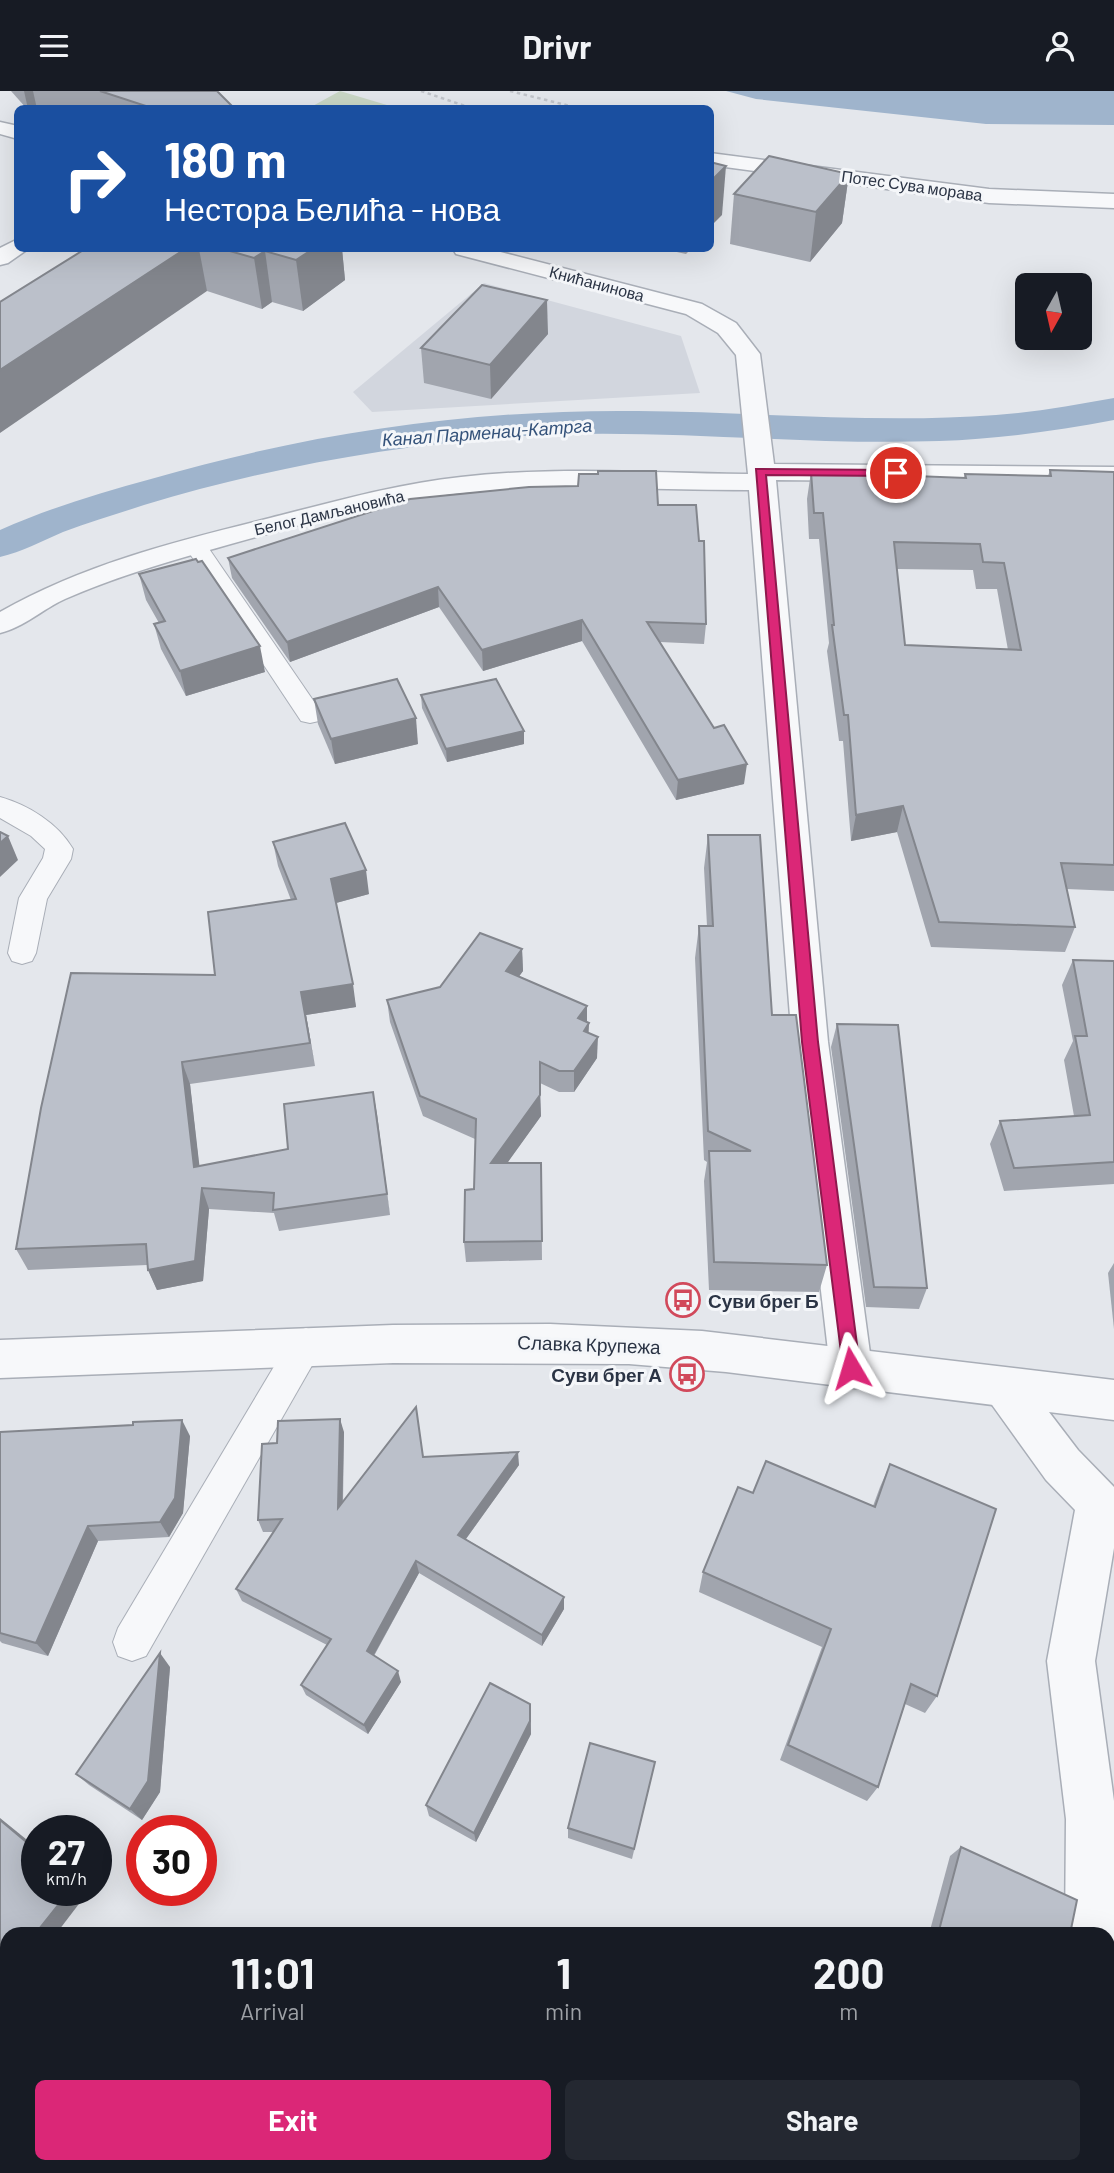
<!DOCTYPE html>
<meta charset="utf-8">
<style>
body{margin:0;font-family:Barlow,sans-serif;background:#242831;color:#f1f3f6;height:100vh;display:flex;flex-direction:column;font-size:26px;white-space:nowrap}
*{box-sizing:border-box;margin:0}
p{font-size:23px;color:#9ea1a6}
.icon{flex:none;width:38px;height:38px;fill:none;stroke:currentColor;stroke-width:2;stroke-linecap:round;stroke-linejoin:round}
.map{position:relative;flex:1;overflow:hidden}
.sheet{position:absolute;left:0px;top:1836px;width:1115px;height:247px;display:flex;flex-direction:column;background:#171b24;border-radius:21px 21px 0 0;box-shadow:0 7px 28px #0002}
.sheet>*{flex:none}
.guide{position:absolute;left:14px;top:14px;width:700px;height:147px;border-radius:10px;box-shadow:0 7px 28px #0002;background:#1a4fa0;color:#fff;overflow:hidden}
.needle{width:46px;rotate:188deg}
.buttons{position:absolute;left:1015px;top:182px;display:grid;gap:14px}
.buttons a{display:grid;place-items:center;width:77px;height:77px;border-radius:10px;background:#171b24;box-shadow:0 7px 28px #0002;font-size:35px}
.speed{position:absolute;left:21px;top:1724px;display:flex;gap:14px;font-size:35px;font-weight:700;text-align:center}
.speed>*{display:grid;place-content:center;width:91px;height:91px;border-radius:50%;background:#171b24;box-shadow:0 7px 28px #0002;line-height:1}
.speed small{font-size:18px;font-weight:400}
.speed .limit{border:10px solid #d22;background:#fff;color:#111}
.pin{position:absolute;display:grid;place-items:center;width:60px;height:60px;color:#fff;margin:-30px;border:4px solid #fff;border-radius:50%;box-shadow:0 2px 7px #0007}
.me{position:absolute;width:77px;margin:-38px;rotate:353deg;stroke-linejoin:round;filter:drop-shadow(0 0 5px #0008)}
.turn{display:flex;align-items:center;gap:24px;height:147px;padding:0 35px;font-size:32px}
.turn .icon{width:91px;height:91px;stroke-width:2.5}
.turn b{display:block;font-size:49px;line-height:60px}
.eta{display:flex;justify-content:space-evenly;align-items:center;height:119px;text-align:center}
.eta b{font-size:42px;font-weight:700;line-height:49px}
.primary-button{display:flex;gap:14px;margin-top:auto;padding:14px 35px}
.primary-button a{flex:1;height:80px;border-radius:10px;background:#db2777;color:#fff;font-size:28px;font-weight:700;line-height:80px;text-align:center}
.primary-button a+a{background:#242831;color:#f1f3f6}
header{display:flex;justify-content:space-between;align-items:center;height:91px;padding:0 35px;background:#171b24;font-size:32px;font-weight:700}
.map>svg:first-child{display:block}
.built{fill:#d2d6de}
.green{fill:#c9d6c5}
.water{fill:#9fb4cc}
.lines{fill:none;stroke-linecap:round;stroke-linejoin:round}
.canal{fill:#9fb4cc;fill-rule:evenodd}
.service-casing{stroke:#a9aeb7;stroke-width:2}
.minor-casing{stroke:#a9aeb7;stroke-width:3}
.tertiary-casing{stroke:#a9aeb7;stroke-width:3}
.path{stroke:#c2c5cb;stroke-width:2.5;stroke-dasharray:3.5 3.5;stroke-linecap:butt}
.service{fill:#f7f8fa;fill-rule:evenodd}
.minor{fill:#f7f8fa;fill-rule:evenodd}
.tertiary{fill:#f7f8fa;fill-rule:evenodd}
.wall{fill:#a1a5ae;fill-rule:evenodd}
.shaded-wall{fill:#83868d}
.building{fill:#bbc0ca;stroke:#83868d;stroke-width:2;fill-rule:evenodd}
.route{fill:#db2777;stroke:#8e194d;stroke-width:2}
.labels{text-anchor:middle;dominant-baseline:central;stroke-width:6;stroke-linejoin:round;paint-order:stroke}
.far-street-label{font-size:16px;fill:#2b3445;stroke:#f4f6f9}
.far-water-label{font-size:18px;font-style:italic;fill:#34527a;stroke:#f4f6f9}
.poi-label{font-size:19px;font-weight:bold;fill:#2b3445;stroke:#f4f6f9;text-anchor:start}
.street-label{font-size:19px;fill:#2b3445;stroke:#f4f6f9}
</style>
<header><svg class="icon" aria-label="menu" viewBox="0 0 24 24"><path d="M4 6h16M4 12h16M4 18h16"/></svg>Drivr<svg class="icon" aria-label="person" viewBox="0 0 24 24"><circle cx="12" cy="8" r="4"/><path d="M4 21q1-7 8-7t8 7"/></svg></header>
<div class="map">
<svg width="1114" height="2082" viewBox="0 0 1114 2082">
<rect width="100%" height="100%" fill="#e4e7ec"/>
<path class="built" d="M484,192L681,245L700,302L372,321L353,301Z"/>
<path class="green" d="M340,0L397,17H309Z"/>
<path class="water" d="M726,0H1114V34L986,33L756,8Z"/>
<g class="lines">
<path class="canal" d="M1114,307V329C1056,340 998,348 939,350C795,355 651,335 507,346C384,356 263,378 144,414C117,423 90,431 63,441C42,450 22,461 0,466V439C49,417 100,402 151,388C309,342 473,318 638,320C758,321 877,333 996,324C1036,321 1075,314 1114,307Z"/>
<g class="service-casing">
<g id="service">
<path d="M195,447L203,449L319,618L323,624L319,630L310,632L301,630L184,454L187,449Z"/>
<path d="M0,706C28,714 58,732 73,758L71,768L47,808L36,862L32,870L22,873L12,870L8,862L19,807L43,767L45,758L31,745L0,727Z"/>
<path d="M306,1237L318,1242L323,1253L318,1264L146,1565L132,1570L118,1565L113,1551L118,1537L294,1242Z"/>
</g>
</g>
<g class="minor-casing">
<g id="minor">
<path d="M0,31L18,35V48L0,43Z"/>
<path d="M710,62L989,98L1114,103V117L989,112L710,74Z"/>
<path d="M18,148V158H28L8,172L0,174V157Z"/>
<path d="M453,158H489L702,213L736,232L760,263L774,373L1114,376V392L776,389L828,951L872,1277L866,1291L851,1296L836,1291L830,1277L792,951L749,399C655,399 558,393 464,402C378,410 288,437 206,460C159,473 110,488 65,508C43,518 24,536 0,542V521C84,473 177,450 270,427C333,411 396,393 461,386C556,375 653,382 748,383L736,264L718,242L686,223L456,163Z"/>
<path d="M1005,1277L1020,1283L1078,1359L1114,1396V1457L1095,1570L1114,1710V1851L1108,1862V1843H1065L1066,1728L1047,1570L1075,1419L1046,1389L990,1311L983,1297L990,1283Z"/>
<path d="M1032,2076H1090L1089,2082H1031Z"/>
</g>
</g>
<g class="tertiary-casing">
<path id="tertiary" d="M550,1233L702,1240L1114,1289V1329L726,1281L629,1273L393,1272L0,1287V1249L393,1234Z"/>
</g>
<g class="path">
<path d="M421,0L474,18"/>
<path d="M510,0L582,18"/>
</g>
<use href="#service" class="service"/>
<use href="#minor" class="minor"/>
<use href="#tertiary" class="tertiary"/>
</g>
<g class="wall">
<path d="M11,0H217L235,18H27Z"/>
<path d="M849,83L842,132L810,171L730,153L734,103Z"/>
<path d="M85,158H342L345,189L303,220L272,211L262,218L207,200Z"/>
<path d="M663,158H691L686,163Z"/>
<path d="M548,243L491,308L424,292L421,257Z"/>
<path d="M1050,379L1114,381V800L1067,798L1075,836L1065,861L931,856L897,741L851,750L843,650H839L827,560L829,552L819,448H809L807,408L811,381L964,387L965,383L1048,385ZM897,478L973,479L976,498H997L1008,559L905,554Z"/>
<path d="M658,414L699,450L706,533L704,553L660,551L744,693L676,709L582,550L483,580L439,516L290,571L232,487L228,467Z"/>
<path d="M139,483L265,581L186,605L161,558L154,533L159,532L146,509Z"/>
<path d="M421,604L524,653L447,671L422,617Z"/>
<path d="M314,608L418,653L335,673L318,633Z"/>
<path d="M708,744L772,924L827,1174L819,1201L709,1199L704,1090L707,1071L704,1069L695,867L699,835H707L704,777Z"/>
<path d="M273,751L369,803L336,812L356,916L306,924L315,975L190,993L199,1075L288,1058L373,1001L390,1124L279,1140L274,1122L209,1118L203,1190L157,1199L148,1179L147,1174L28,1179L16,1158L215,884L291,809L278,775Z"/>
<path d="M522,858L523,880L519,885L587,915V931L589,932L588,942L597,967L574,1001H559L540,992L541,1025L507,1072H541L542,1169L466,1171L464,1151L474,1098L475,1048L423,1025L390,931L387,909L440,896Z"/>
<path d="M1073,869L1114,870V1093L1004,1100L990,1053L1000,1030L1074,1025L1064,969L1073,950L1062,894Z"/>
<path d="M837,933L927,1197L919,1218L866,1216L831,956Z"/>
<path d="M1114,1172V1238L1108,1182Z"/>
<path d="M418,1330L423,1366L519,1374L466,1448L564,1506V1518L542,1555L419,1482L374,1565L401,1591L368,1643L306,1604L301,1594L327,1554L242,1510L236,1498L274,1441H263L258,1429L277,1352L344,1341L343,1412Z"/>
<path d="M0,1341L190,1345L183,1422L169,1446L98,1450L48,1565L2,1552L0,1550Z"/>
<path d="M890,1373L937,1605L925,1622L905,1613L878,1696L867,1710L780,1669L822,1556L699,1501L703,1481L753,1402L873,1415L880,1396Z"/>
<path d="M170,1576L160,1701L142,1729L89,1694L76,1683Z"/>
<path d="M531,1626V1643L476,1751L429,1725L426,1714Z"/>
<path d="M655,1671L632,1768L568,1747V1737Z"/>
<path d="M961,1756L1070,1843H929L950,1765Z"/>
<path d="M840,2076H909L907,2082H837Z"/>
<path d="M929,2076H1021L1020,2082H942Z"/>
</g>
<g class="shaded-wall">
<path d="M24,0H33L37,18H28Z"/>
<path d="M726,75L722,124L710,136V91Z"/>
<path d="M849,83L842,132L810,171L816,121Z"/>
<path d="M185,158H199L207,200L0,342V279Z"/>
<path d="M313,158H342L345,189L303,220L296,169Z"/>
<path d="M265,160L272,211L262,218L254,167Z"/>
<path d="M547,209L548,243L491,308L490,274Z"/>
<path d="M438,496L439,516L290,571L287,551Z"/>
<path d="M582,529V550L483,580L482,559Z"/>
<path d="M260,555L265,581L186,605L180,580Z"/>
<path d="M416,627L418,653L335,673L331,648Z"/>
<path d="M524,640V653L447,671L446,658Z"/>
<path d="M747,673L744,693L676,709L678,689Z"/>
<path d="M903,715L897,741L851,750L856,724Z"/>
<path d="M8,745L18,769L0,786V752Z"/>
<path d="M366,779L369,803L336,812L331,788Z"/>
<path d="M522,858L523,880L507,902L506,880Z"/>
<path d="M353,893L356,916L306,924L315,975L301,901Z"/>
<path d="M587,915V935L589,932L588,953L578,927Z"/>
<path d="M598,946L597,967L574,1001V980Z"/>
<path d="M182,971L190,993L202,1097L194,1076Z"/>
<path d="M373,1001L377,1023L390,1124L387,1103Z"/>
<path d="M540,1004L541,1025L493,1092L491,1072Z"/>
<path d="M202,1097L209,1118L203,1190L157,1199L148,1179Z"/>
<path d="M340,1328L344,1341L342,1430L338,1417Z"/>
<path d="M182,1329L190,1345L183,1422L169,1446L160,1431Z"/>
<path d="M518,1361L519,1374L460,1456L458,1444Z"/>
<path d="M88,1435L98,1450L48,1565L36,1552Z"/>
<path d="M416,1470L419,1482L370,1571L367,1560Z"/>
<path d="M564,1506V1518L542,1555V1544Z"/>
<path d="M160,1562L170,1576L160,1701L142,1729L130,1718Z"/>
<path d="M398,1580L401,1591L368,1643L364,1634Z"/>
<path d="M530,1613L531,1643L476,1751L474,1742Z"/>
<path d="M0,1727L37,1757V1760L0,1729Z"/>
<path d="M70,1799H86L88,1801L56,1843H35Z"/>
<path d="M7,1879V1906L0,1915V1888Z"/>
</g>
<g class="building">
<path d="M100,0H217L235,18H155Z"/>
<path d="M769,65L849,83L816,121L734,103Z"/>
<path d="M710,71L726,75L710,91Z"/>
<path d="M85,158H185L0,279V211Z"/>
<path d="M223,158H313L296,169L265,160L254,167Z"/>
<path d="M482,194L547,209L490,274L421,257Z"/>
<path d="M1050,379L1114,381V774L1061,772L1075,836L939,831L903,715L856,724L848,624H844L832,534H834L823,422H814L811,381L966,387L965,383L1051,385ZM894,451L980,453L983,471L1004,472L1021,559L905,554Z"/>
<path d="M598,380H656L658,414H696L699,450H704L706,533L647,531L714,637L724,634L747,673L678,689L582,529L482,559L438,496L287,551L228,467L410,408L529,396L578,395L579,383H598Z"/>
<path d="M196,468L198,471L202,470L260,555L180,580L154,533L165,530L139,483Z"/>
<path d="M397,588L416,627L331,648L314,608Z"/>
<path d="M496,588L524,640L446,658L421,604Z"/>
<path d="M345,732L366,779L331,788L353,893L301,901L310,952L182,971L194,1076L288,1058L284,1013L373,1001L387,1103L273,1119L274,1102L202,1097L195,1170L148,1179L146,1153L16,1158L41,1017L71,882L215,884L208,821L296,808L273,751Z"/>
<path d="M0,741L8,745L0,752Z"/>
<path d="M708,744H760L772,924H796L827,1174L714,1171L709,1060H751L708,1040L699,835H713Z"/>
<path d="M480,842L522,858L506,880L587,915L578,927L589,932L584,940L598,946L574,980H559L540,971V1004L491,1072H541L542,1150L464,1151L465,1099L474,1098L476,1028L420,1005L387,909L440,896Z"/>
<path d="M1073,869L1114,870V1071L1014,1077L1000,1030L1090,1024L1075,945H1087Z"/>
<path d="M837,933L898,934L927,1197L874,1196Z"/>
<path d="M416,1316L423,1366L518,1361L458,1444L564,1506L542,1544L416,1470L367,1560L398,1580L364,1634L301,1594L331,1548L236,1498L282,1428L258,1429L262,1353L277,1352L278,1330L340,1328L338,1417Z"/>
<path d="M182,1329L175,1407L160,1431L88,1435L36,1552L0,1542V1341L133,1334V1331Z"/>
<path d="M766,1370L875,1416L890,1373L996,1418L937,1605L911,1593L878,1696L788,1654L831,1538L703,1481L738,1396L753,1402Z"/>
<path d="M160,1562L148,1690L130,1718L76,1683Z"/>
<path d="M490,1592L530,1613V1630L474,1742L426,1714Z"/>
<path d="M590,1652L655,1671L634,1758L568,1737Z"/>
<path d="M0,1729L37,1760V1799H70L35,1843H7V1879L0,1888Z"/>
<path d="M961,1756L1077,1809L1070,1843H938Z"/>
<path d="M848,2076H909L907,2082H846Z"/>
<path d="M942,2076H1021L1020,2082H955Z"/>
</g>
<path class="route" d="M756,378L896,379L902,382L896,385L766,384L818,951L860,1277L858,1283L851,1285L845,1283L843,1277L802,951Z"/>
<defs>
<g id="bus-ring" transform="scale(1.75)"><circle r="9.5" fill="#f4f6f9" stroke="#d1495b" stroke-width="1.5"/><path d="M-5-6H5V4H4V6H2V4H-2V6H-4V4H-5ZM-3.5-4V0h7V-4ZM-3.5 1.2v1.5H-2V1.2ZM2 1.2v1.5H3.5V1.2Z" fill="#d1495b"/></g>
</defs>
<g fill-rule="evenodd">
<use href="#bus-ring" x="683" y="1209"/>
<use href="#bus-ring" x="687" y="1283"/>
</g>
<g class="labels">
<g class="far-street-label">
<text transform="translate(912 94) rotate(8)">Потес Сува морава</text>
<text transform="translate(597 192) rotate(15)">Книћанинова</text>
<text transform="translate(329 421) rotate(-13)">Белог Дамљановића</text>
</g>
<g class="far-water-label">
<text transform="translate(487 341) rotate(-4)">Канал Парменац-Катрга</text>
</g>
<g class="poi-label">
<text x="708" y="1209">Суви брег Б</text>
<text x="662" y="1283" text-anchor="end">Суви брег А</text>
</g>
<g class="street-label">
<text transform="translate(589 1253) rotate(2)">Славка Крупежа</text>
</g>
</g>
</svg>
<div class="buttons">
<a><svg class="needle" viewBox="-14 -14 28 28"><path d="M0-13l5 13h-10z" fill="#e53935"/><path d="M0 13l5-13h-10z" fill="#9ea1a6"/></svg></a>
</div>
<div class="speed"><div>27<small>km/h</small></div><div class="limit">30</div></div>
<div class="pin" style="left:896px;top:382px;background:#d93025"><svg class="icon" aria-label="arrive" viewBox="0 0 24 24"><path d="M6 21V4h12l-3 4 3 4H6"/></svg></div>
<svg class="me" style="left:851px;top:1277px" viewBox="-20 -20 40 40"><path d="M0-17L14 15 0 8-14 15z" fill="#db2777" stroke="#fff" stroke-width="4"/></svg>
<div class="guide">
<div class="turn"><svg class="icon" aria-label="right" viewBox="0 0 24 24"><path d="M7 20v-9h11M14 6l5 5-5 5"/></svg><div><b>180 m</b>Нестора Белића - нова</div></div>
</div>
<section class="sheet">
<div class="eta">
<div><b>11:01</b><p>Arrival</p></div>
<div><b>1</b><p>min</p></div>
<div><b>200</b><p>m</p></div>
</div>
<div class="primary-button"><a>Exit</a><a>Share</a></div>
</section>
</div>
